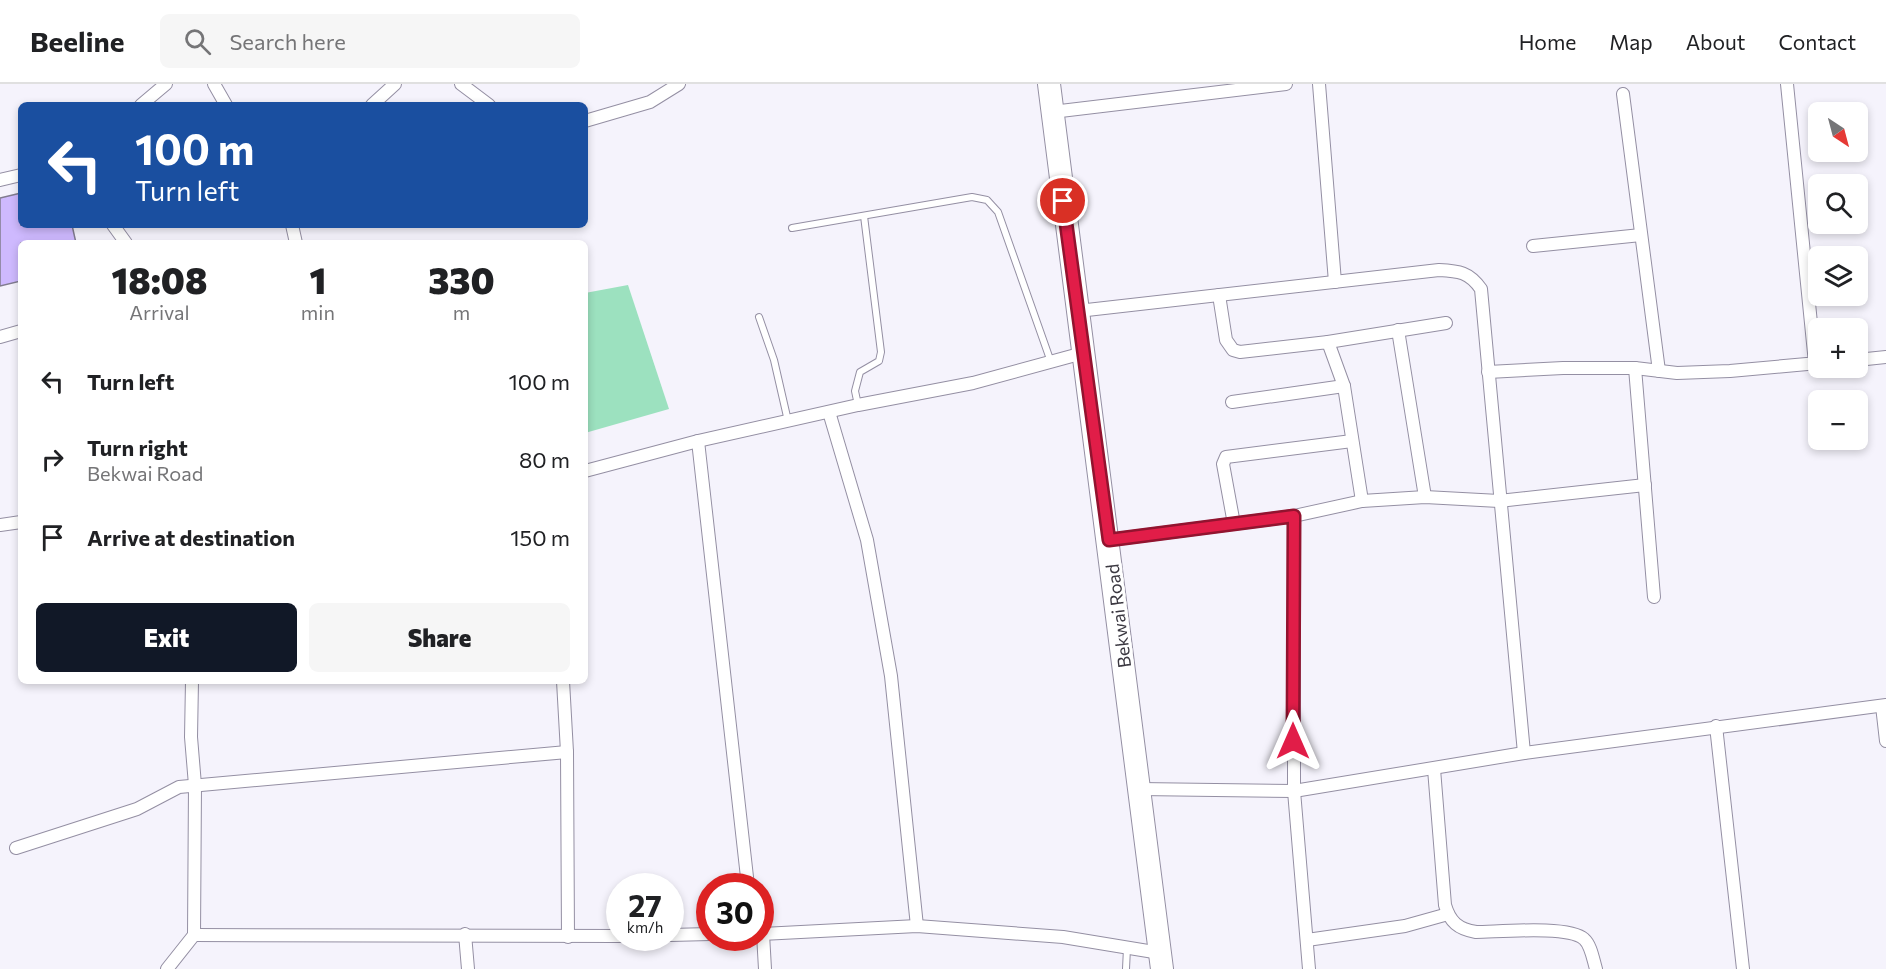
<!DOCTYPE html>
<meta charset="utf-8">
<style>
body{margin:0;font-family:Commissioner,sans-serif;background:#f6f6f6;color:#202124;height:100vh;display:flex;flex-direction:column;font-size:22px;white-space:nowrap}
*{box-sizing:border-box;margin:0}
p{font-size:20px;color:#757577}
.icon{flex:none;width:33px;height:33px;fill:none;stroke:currentColor;stroke-width:2;stroke-linecap:round;stroke-linejoin:round}
.map{position:relative;flex:1;overflow:hidden}
.side{position:absolute;left:18px;top:156px;width:570px;height:444px;display:flex;flex-direction:column;background:#fff;border-radius:9px;box-shadow:0 3px 9px #0003}
.side>*{flex:none}
.hud{position:absolute;left:18px;top:18px;width:570px;height:126px;border-radius:9px;box-shadow:0 3px 9px #0003;background:#1a4fa0;color:#fff;overflow:hidden}
.needle{width:39px;rotate:144deg}
.controls{position:absolute;left:1808px;top:18px;display:grid;gap:12px}
.controls a{display:grid;place-items:center;width:60px;height:60px;border-radius:9px;background:#fff;box-shadow:0 3px 9px #0003;font-size:30px}
.speed{position:absolute;left:606px;top:789px;display:flex;gap:12px;font-size:30px;font-weight:700;text-align:center}
.speed>*{display:grid;place-content:center;width:78px;height:78px;border-radius:50%;background:#fff;box-shadow:0 3px 9px #0003;line-height:1}
.speed small{font-size:15px;font-weight:400}
.speed .limit{border:9px solid #d22;background:#fff;color:#111}
.pin{position:absolute;display:grid;place-items:center;width:51px;height:51px;color:#fff;margin:-26px;border:3px solid #fff;border-radius:50%;box-shadow:0 2px 6px #0007}
.me{position:absolute;width:66px;margin:-33px;rotate:0deg;stroke-linejoin:round;filter:drop-shadow(0 0 4px #0008)}
.turn{display:flex;align-items:center;gap:21px;height:126px;padding:0 18px;font-size:27px}
.turn .icon{width:78px;height:78px;stroke-width:2.5}
.turn b{display:block;font-size:42px;line-height:51px}
.eta{display:flex;justify-content:space-evenly;align-items:center;height:102px;text-align:center}
.eta b{font-size:36px;font-weight:800;line-height:42px}
.primary-button{display:flex;gap:12px;margin-top:auto;padding:12px 18px}
.primary-button a{flex:1;height:69px;border-radius:9px;background:#111827;color:#fff;font-size:24px;font-weight:800;line-height:69px;text-align:center}
.primary-button a+a{background:#f6f6f6;color:#202124}
ul{padding:0;list-style:none}
li{display:flex;align-items:center;gap:18px;height:78px;padding:0 18px}
li div{flex:1}
li b{display:block;font-size:22px}
li em{font-style:normal}
header{display:flex;align-items:center;gap:36px;box-sizing:border-box;height:84px;padding:0 30px;background:#fff;border-bottom:2px solid #e0e0e0}
header strong{font-size:28px}
nav{display:flex;gap:33px;margin-inline-start:auto;font-size:21px}
.search{width:420px;height:54px;background:#f6f6f6;display:flex;align-items:center;gap:15px;box-sizing:border-box;padding:0 21px;border-radius:9px;color:#757577;font-size:22px}
.map>svg:first-child{display:block}
.green{fill:#9ce1bf}
.building{fill:#ceb9fe;stroke:#817c8f;stroke-width:1.5}
.lines{fill:none;stroke-linecap:round;stroke-linejoin:round}
.lane-casing{stroke:#948fa3;stroke-width:8}
.street-casing{stroke:#948fa3;stroke-width:14}
.highway-casing{stroke:#948fa3;stroke-width:24}
.lane{stroke:#fff;stroke-width:6}
.street{stroke:#fff;stroke-width:12}
.highway{stroke:#fff;stroke-width:22}
.route-casing{stroke:#92132f;stroke-width:15}
.route{stroke:#e11d48;stroke-width:10}
.labels{text-anchor:middle;dominant-baseline:central;stroke-width:6;stroke-linejoin:round;paint-order:stroke}
.street-label{font-size:18px;fill:#3b3841;stroke:#fff}
</style>
<header>
<strong>Beeline</strong>
<div class="search"><svg class="icon" aria-label="search" viewBox="0 0 24 24"><circle cx="10" cy="10" r="6"/><path d="M15 15l6 6"/></svg>Search here</div>
<nav><a>Home</a><a>Map</a><a>About</a><a>Contact</a></nav>
</header>
<div class="map">
<svg width="1886" height="885" viewBox="0 0 1886 885">
<rect width="100%" height="100%" fill="#f5f3fc"/>
<path class="green" d="M628,201L669,325L585,349V209Z"/>
<path class="building" d="M21,109V141H72L76,159H21V197L0,202V114Z"/>
<g class="lines">
<g class="lane-casing">
<g id="lane">
<path d="M792,144L972,113L987,116L998,128L1051,278"/>
<path d="M759,233L774,276L788,337"/>
<path d="M858,321L855,307L860,288L879,277L881,268L864,132"/>
<path d="M1126,885L1127,864"/>
</g>
</g>
<g class="street-casing">
<g id="street">
<path d="M214,0L226,21"/>
<path d="M461,0L489,21"/>
<path d="M1319,0L1335,198"/>
<path d="M1787,0L1815,279"/>
<path d="M1623,10L1659,287"/>
<path d="M141,21L166,0"/>
<path d="M372,21L395,0"/>
<path d="M1052,28L1286,0"/>
<path d="M585,37L650,18L679,0"/>
<path d="M0,96L21,91"/>
<path d="M113,141L126,159"/>
<path d="M292,141L296,159"/>
<path d="M1533,162L1641,151"/>
<path d="M1219,211L1226,256L1233,266L1240,268L1328,258L1344,302L1362,417"/>
<path d="M1078,227L1439,186C1459,187 1469,188 1481,205L1524,669"/>
<path d="M1398,246L1425,413"/>
<path d="M0,253L21,247"/>
<path d="M1328,258L1446,239"/>
<path d="M1857,276L1886,273"/>
<path d="M1635,284L1654,513"/>
<path d="M1488,288L1563,284H1635L1677,289L1730,287L1818,279"/>
<path d="M1232,318L1344,302"/>
<path d="M829,328L867,456L891,592L917,842"/>
<path d="M698,357L748,802"/>
<path d="M585,387L698,357L858,321L973,299L1083,269"/>
<path d="M1294,432V707L1309,885"/>
<path d="M1234,440L1223,380L1226,373L1352,357"/>
<path d="M0,441L21,438"/>
<path d="M1109,456L1294,432L1362,417L1425,413L1499,417L1645,401"/>
<path d="M563,597L567,668L568,853"/>
<path d="M1882,622L1886,657"/>
<path d="M1716,642L1743,885"/>
<path d="M1434,685L1445,821C1450,838 1458,845 1476,848C1497,848 1569,841 1584,855C1591,861 1593,875 1596,885"/>
<path d="M1139,705L1294,707L1524,669L1886,621"/>
<path d="M16,764L137,725L179,703L567,668"/>
<path d="M465,850L468,885"/>
<path d="M760,850L917,842L1063,853L1160,869"/>
<path d="M763,850L765,885"/>
<path d="M194,851L620,852"/>
<path d="M670,851L710,850"/>
<path d="M1307,856L1405,842L1448,830"/>
<path d="M167,885L194,851L195,701L191,653L192,597"/>
</g>
</g>
<g class="highway-casing">
<path id="highway" d="M1049,0L1162,885"/>
</g>
<use href="#lane" class="lane"/>
<use href="#street" class="street"/>
<use href="#highway" class="highway"/>
</g>
<g class="lines">
<g class="route-casing">
<path id="route" d="M1063,117L1109,456L1294,432L1293,657"/>
</g>
<use href="#route" class="route"/>
</g>
<g class="labels">
<g class="street-label">
<text transform="translate(1118 532) rotate(-97)">Bekwai Road</text>
</g>
</g>
</svg>
<div class="controls">
<a><svg class="needle" viewBox="-14 -14 28 28"><path d="M0-13l5 13h-10z" fill="#e53935"/><path d="M0 13l5-13h-10z" fill="#757577"/></svg></a>
<a><svg class="icon" aria-label="search" viewBox="0 0 24 24"><circle cx="10" cy="10" r="6"/><path d="M15 15l6 6"/></svg></a>
<a><svg class="icon" aria-label="layers" viewBox="0 0 24 24"><path d="M12 4l9 5-9 5-9-5zM3 14l9 5 9-5"/></svg></a>
<a>+</a>
<a>−</a>
</div>
<div class="speed"><div>27<small>km/h</small></div><div class="limit">30</div></div>
<div class="pin" style="left:1063px;top:117px;background:#d93025"><svg class="icon" aria-label="arrive" viewBox="0 0 24 24"><path d="M6 21V4h12l-3 4 3 4H6"/></svg></div>
<svg class="me" style="left:1293px;top:657px" viewBox="-20 -20 40 40"><path d="M0-17L14 15 0 8-14 15z" fill="#e11d48" stroke="#fff" stroke-width="4"/></svg>
<div class="hud">
<div class="turn"><svg class="icon" aria-label="left" viewBox="0 0 24 24"><path d="M17 20v-9H6M10 6l-5 5 5 5"/></svg><div><b>100 m</b>Turn left</div></div>
</div>
<section class="side">
<div class="eta">
<div><b>18:08</b><p>Arrival</p></div>
<div><b>1</b><p>min</p></div>
<div><b>330</b><p>m</p></div>
</div>
<ul>
<li><svg class="icon" aria-label="left" viewBox="0 0 24 24"><path d="M17 20v-9H6M10 6l-5 5 5 5"/></svg><div><b>Turn left</b></div><em>100 m</em></li>
<li><svg class="icon" aria-label="right" viewBox="0 0 24 24"><path d="M7 20v-9h11M14 6l5 5-5 5"/></svg><div><b>Turn right</b><p>Bekwai Road</p></div><em>80 m</em></li>
<li><svg class="icon" aria-label="arrive" viewBox="0 0 24 24"><path d="M6 21V4h12l-3 4 3 4H6"/></svg><div><b>Arrive at destination</b></div><em>150 m</em></li>
</ul>
<div class="primary-button"><a>Exit</a><a>Share</a></div>
</section>
</div>
